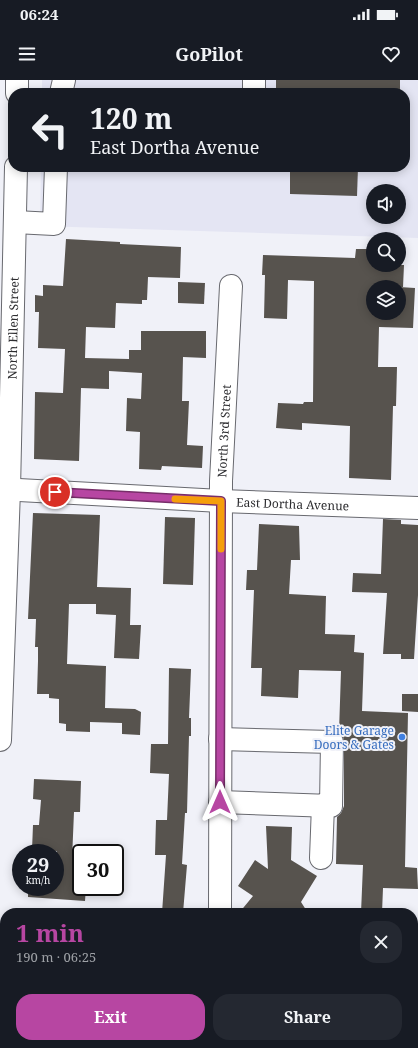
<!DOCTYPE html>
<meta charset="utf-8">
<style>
body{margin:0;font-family:"Noto Serif",serif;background:#242831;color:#f1f3f6;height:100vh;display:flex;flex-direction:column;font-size:15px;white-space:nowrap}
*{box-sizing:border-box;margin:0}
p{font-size:13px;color:#9ea1a6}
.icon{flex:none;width:22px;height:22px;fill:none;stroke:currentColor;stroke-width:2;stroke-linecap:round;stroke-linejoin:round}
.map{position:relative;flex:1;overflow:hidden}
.details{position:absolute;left:0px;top:828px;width:418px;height:140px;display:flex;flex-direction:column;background:#171b24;border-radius:16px 16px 0 0;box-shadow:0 2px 10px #0003}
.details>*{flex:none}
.banner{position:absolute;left:8px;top:8px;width:402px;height:84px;border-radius:16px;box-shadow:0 2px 10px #0003;background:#171b24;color:#f1f3f6;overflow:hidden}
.buttons{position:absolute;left:366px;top:104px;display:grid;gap:8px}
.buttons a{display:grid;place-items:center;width:40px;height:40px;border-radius:50%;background:#171b24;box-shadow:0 2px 10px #0003;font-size:20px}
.speed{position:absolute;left:12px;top:764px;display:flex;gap:8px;font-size:20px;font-weight:700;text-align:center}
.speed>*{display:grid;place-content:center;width:52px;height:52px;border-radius:50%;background:#171b24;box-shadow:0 2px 10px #0003;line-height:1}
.speed small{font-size:10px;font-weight:400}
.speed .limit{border:2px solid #111;border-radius:6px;background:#fff;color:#111}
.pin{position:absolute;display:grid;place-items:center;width:34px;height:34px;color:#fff;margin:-17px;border:2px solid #fff;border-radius:50%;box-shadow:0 1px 4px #0007}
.me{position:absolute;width:44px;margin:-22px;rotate:0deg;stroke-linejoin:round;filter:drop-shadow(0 0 3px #0008)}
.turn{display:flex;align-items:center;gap:14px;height:84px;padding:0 16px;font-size:18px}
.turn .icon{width:52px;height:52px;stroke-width:2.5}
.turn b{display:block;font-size:28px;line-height:34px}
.round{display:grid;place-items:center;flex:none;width:42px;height:42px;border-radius:16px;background:#242831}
.overview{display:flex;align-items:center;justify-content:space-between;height:68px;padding:0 16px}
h1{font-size:24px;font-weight:700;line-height:30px;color:#b746a2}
.primary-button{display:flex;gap:8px;margin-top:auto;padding:8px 16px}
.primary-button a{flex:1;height:46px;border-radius:16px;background:#b746a2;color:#fff;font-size:16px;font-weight:700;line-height:46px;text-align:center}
.primary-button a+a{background:#242831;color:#f1f3f6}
.status{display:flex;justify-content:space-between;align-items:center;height:28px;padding:0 20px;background:#171b24;direction:ltr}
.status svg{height:11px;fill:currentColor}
header{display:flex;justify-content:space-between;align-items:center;height:52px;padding:0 16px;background:#171b24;font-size:18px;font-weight:700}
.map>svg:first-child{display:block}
.built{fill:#e4e5f3;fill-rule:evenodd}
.building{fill:#57534e}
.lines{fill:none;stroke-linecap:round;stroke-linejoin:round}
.minor-casing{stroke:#68696f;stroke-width:24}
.minor{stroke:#fff;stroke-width:22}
.route-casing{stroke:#772e69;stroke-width:10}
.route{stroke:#b746a2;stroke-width:7}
.slow{stroke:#f59e0b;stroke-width:7}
.shop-dot{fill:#3f7fe0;stroke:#f0f1f8;stroke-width:1.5}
.labels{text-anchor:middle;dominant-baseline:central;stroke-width:4;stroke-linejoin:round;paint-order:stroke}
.street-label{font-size:12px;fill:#2d2d30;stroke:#f0f1f8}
.shop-label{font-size:12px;fill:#366cbe;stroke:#f0f1f8;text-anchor:end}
</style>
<div class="status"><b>06:24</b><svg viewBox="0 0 49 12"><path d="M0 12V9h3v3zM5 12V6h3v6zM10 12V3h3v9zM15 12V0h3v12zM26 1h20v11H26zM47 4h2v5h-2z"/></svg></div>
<header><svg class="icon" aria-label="menu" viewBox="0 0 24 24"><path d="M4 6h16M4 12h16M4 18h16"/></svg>GoPilot<svg class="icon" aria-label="heart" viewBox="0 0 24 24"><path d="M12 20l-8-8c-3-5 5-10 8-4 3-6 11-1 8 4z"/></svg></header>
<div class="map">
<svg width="418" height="968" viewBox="0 0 418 968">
<rect width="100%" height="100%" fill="#f0f1f8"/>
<path class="built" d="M42,0H418V158L40,146L41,87H405V13H42ZM373,111H399V137H373Z"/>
<g class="building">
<rect x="276" y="0" width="124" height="13"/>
<path d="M290,87H358L357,116L290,114Z"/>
<path d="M66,159L120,162V164L181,167L180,198L148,197L147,220H142V224L116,223L115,248L86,247L85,278L129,279V270H141V251H206V278L183,277L182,321H189L187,365L203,366L202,388L162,386L161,390L139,389L140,352L126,351L127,318L141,319L142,293L109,291V309L81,308L79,381L34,379L35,312L63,313L65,269L38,268L39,232H35V215L43,216V205L63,206Z"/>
<path d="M356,169H373V185H404L403,207H373V233H399V207L415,208L413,248L379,247L378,287H397L396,326H393L391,400L349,398L350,346L302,343V350L276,348L278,323L303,324L304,322H313L314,201L288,200L287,239L264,238L265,195H262L263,175L355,178Z"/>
<path d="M178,202L205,203L204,224L178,223Z"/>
<path d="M33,433L100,435L97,507L131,508L130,545H141L139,579L114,578L116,535L96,534V524H69L67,584L106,586L105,628L135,629L141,632L140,655L122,654V643L90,642V652L66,651V644L59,643V619L49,618V614H37L38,581V567H35L36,539H28Z"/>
<path d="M165,437L195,438L193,505L163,504Z"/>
<path d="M383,439L401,440V444L418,445V515L414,579H401V574H383L387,513L352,512L353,493L381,494Z"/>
<path d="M259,444L299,446L300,480H291L289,514L326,516L325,554L355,555L354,572L364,573L362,631L408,633L405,787L417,788L418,809L383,808L382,833H361L363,785L336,784L337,737L341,733L344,726V662L343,656L339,652L341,591L299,590L298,618L261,616L262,588H251L254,510H246L247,490H257Z"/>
<path d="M169,588L191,589L189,638H191V656H189L187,733H185L182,784L187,785L183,833H162L166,775H155L156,740H167L169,694L150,693L151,664H168Z"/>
<path d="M402,614H418V632L402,631Z"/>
<path d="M34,699L81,701L80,732H74L72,779L81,780V807H86L85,821L28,817V807H55L57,771L32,770L33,745H39L41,720L33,719Z"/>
<path d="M266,746L292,747L291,780L317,796L301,822L308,833H239L253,816L238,806L255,780L268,789Z"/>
</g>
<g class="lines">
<g class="minor-casing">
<g id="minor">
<path d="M17,13V0"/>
<path d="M61,13L64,0"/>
<path d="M254,13V0"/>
<path d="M15,142L54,144L56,87"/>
<path id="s1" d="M0,409L221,421L418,428"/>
<path id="s2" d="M0,660L9,410L16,87"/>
<path d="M220,722L331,726L332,662L220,659"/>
<path d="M321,778L323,725"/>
<path id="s3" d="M220,833L221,401L231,206"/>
<path d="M0,915H5"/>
<path d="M413,923H418"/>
<path d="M217,968V963"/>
<path d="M389,968V963"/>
</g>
</g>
<use href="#minor" class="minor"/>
</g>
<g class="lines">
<g class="route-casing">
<path id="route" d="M55,412L221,421L220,722"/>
</g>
<use href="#route" class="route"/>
<path class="slow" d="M175,419L221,421V469"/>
</g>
<circle class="shop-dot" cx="402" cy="657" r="4"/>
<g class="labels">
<g class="street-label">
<text stroke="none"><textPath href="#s2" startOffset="412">North Ellen Street</textPath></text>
<text stroke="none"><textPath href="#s3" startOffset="482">North 3rd Street</textPath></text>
<text stroke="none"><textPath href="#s1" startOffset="293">East Dortha Avenue</textPath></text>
</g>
<g class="shop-label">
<text x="394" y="650">Elite Garage<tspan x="394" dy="14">Doors &amp; Gates</tspan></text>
</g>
</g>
</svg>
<div class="buttons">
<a><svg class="icon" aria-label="sound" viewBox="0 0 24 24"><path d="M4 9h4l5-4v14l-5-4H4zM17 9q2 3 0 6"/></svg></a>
<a><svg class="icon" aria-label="search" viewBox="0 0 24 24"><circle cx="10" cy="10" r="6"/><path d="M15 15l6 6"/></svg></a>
<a><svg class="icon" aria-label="layers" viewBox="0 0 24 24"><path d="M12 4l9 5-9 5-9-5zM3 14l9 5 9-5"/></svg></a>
</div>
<div class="speed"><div>29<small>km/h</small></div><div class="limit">30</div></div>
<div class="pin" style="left:55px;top:412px;background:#d93025"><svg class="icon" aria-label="arrive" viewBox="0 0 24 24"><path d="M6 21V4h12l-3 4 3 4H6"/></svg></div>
<svg class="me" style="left:220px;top:722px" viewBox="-20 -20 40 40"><path d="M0-17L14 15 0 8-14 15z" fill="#b746a2" stroke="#fff" stroke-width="4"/></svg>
<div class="banner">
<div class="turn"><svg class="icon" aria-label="left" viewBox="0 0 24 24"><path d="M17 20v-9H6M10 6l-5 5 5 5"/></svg><div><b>120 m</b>East Dortha Avenue</div></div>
</div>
<section class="details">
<div class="overview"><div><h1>1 min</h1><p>190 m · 06:25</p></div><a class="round"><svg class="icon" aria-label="close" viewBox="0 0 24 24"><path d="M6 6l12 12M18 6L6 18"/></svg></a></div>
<div class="primary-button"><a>Exit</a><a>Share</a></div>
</section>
</div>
